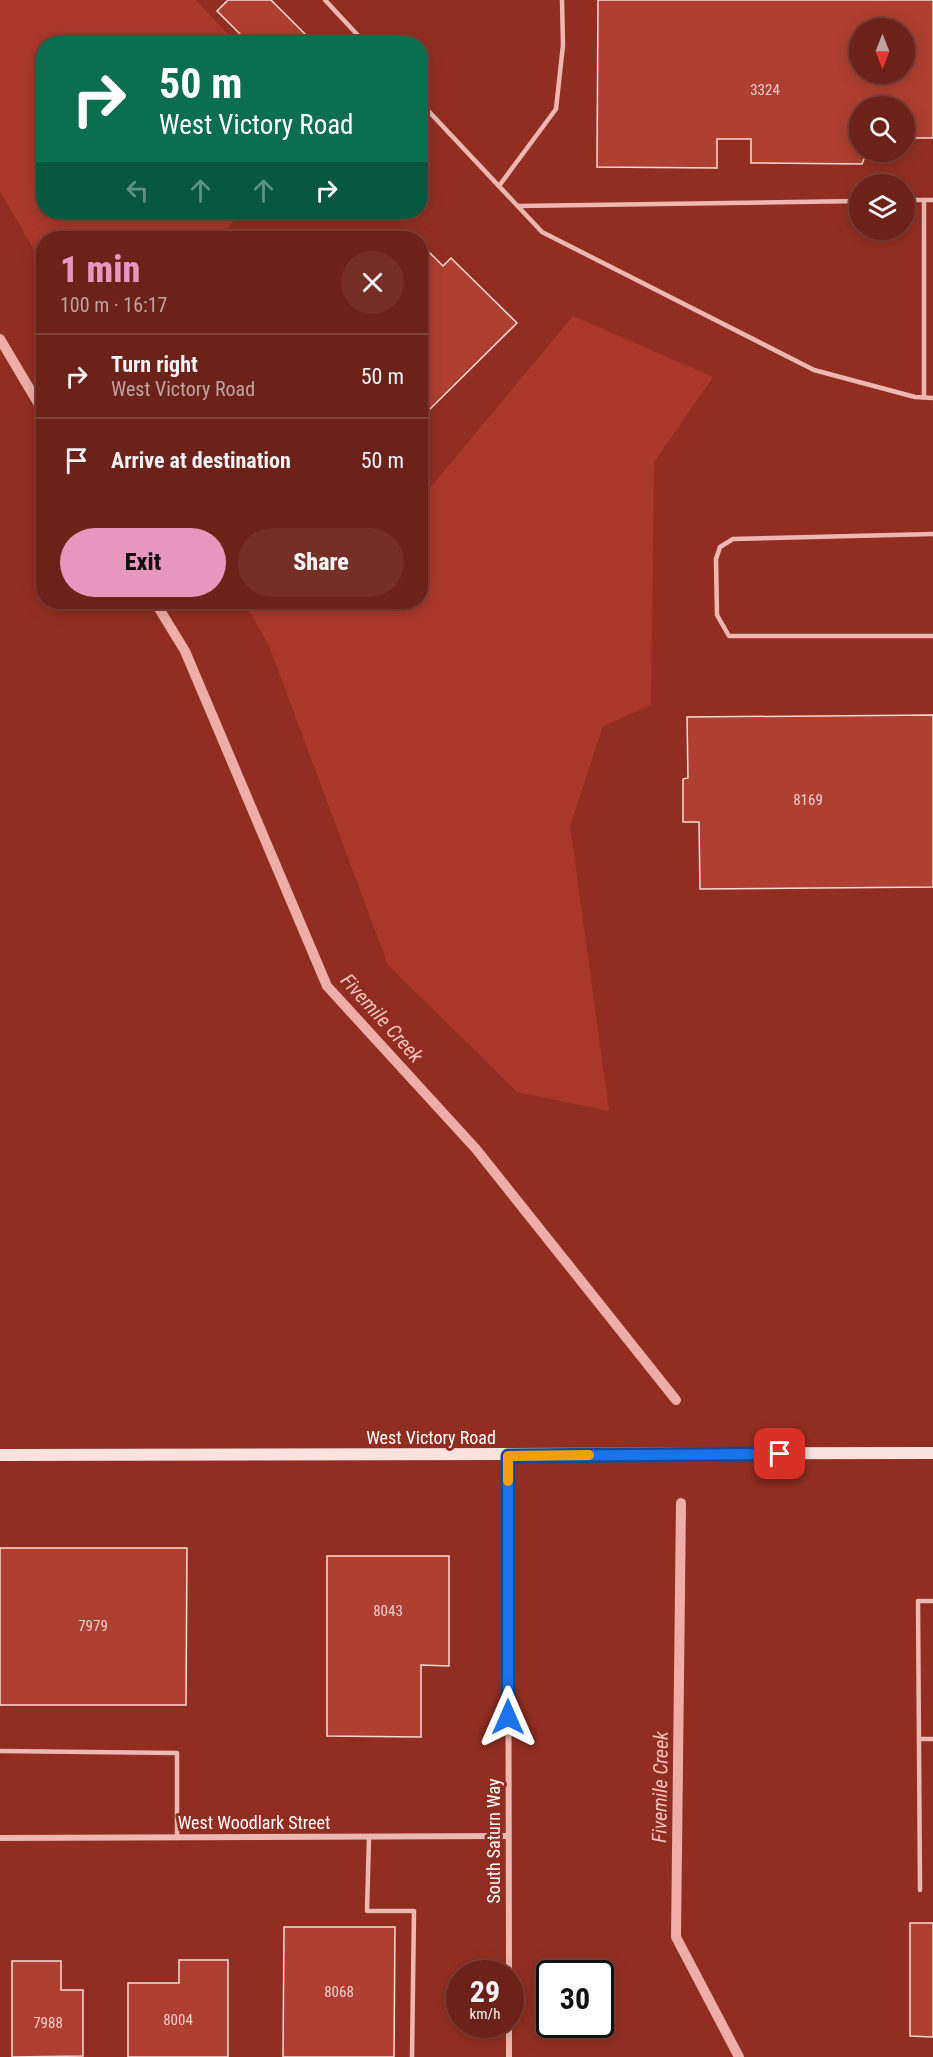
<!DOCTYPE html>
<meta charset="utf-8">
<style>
body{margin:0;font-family:"Roboto Condensed",sans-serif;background:#752f26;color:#f1f3f6;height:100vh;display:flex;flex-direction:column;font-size:22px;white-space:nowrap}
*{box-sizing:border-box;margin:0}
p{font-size:20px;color:#bfa4a2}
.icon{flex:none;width:33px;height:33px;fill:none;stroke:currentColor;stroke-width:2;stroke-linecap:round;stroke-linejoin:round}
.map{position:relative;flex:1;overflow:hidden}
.panel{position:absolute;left:36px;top:231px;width:392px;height:378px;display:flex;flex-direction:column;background:#6d2219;border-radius:24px;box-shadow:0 3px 15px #0003,0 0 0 2px #7f3f38}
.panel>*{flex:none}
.top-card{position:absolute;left:36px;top:36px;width:392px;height:183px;border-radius:24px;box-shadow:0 3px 15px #0003,0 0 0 2px #7f3f38;background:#0b6e4f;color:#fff;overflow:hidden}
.needle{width:39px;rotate:180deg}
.controls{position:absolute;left:849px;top:18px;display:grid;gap:12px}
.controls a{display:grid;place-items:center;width:66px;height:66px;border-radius:50%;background:#6d2219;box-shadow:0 3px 15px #0003,0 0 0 2px #7f3f38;font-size:30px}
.speed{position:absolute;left:446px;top:1960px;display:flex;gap:12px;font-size:30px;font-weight:700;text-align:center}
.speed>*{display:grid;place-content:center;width:78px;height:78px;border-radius:50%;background:#6d2219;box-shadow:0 3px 15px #0003,0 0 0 2px #7f3f38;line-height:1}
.speed small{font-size:15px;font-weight:400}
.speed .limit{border:3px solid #111;border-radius:9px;background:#fff;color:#111}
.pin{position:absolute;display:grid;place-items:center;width:51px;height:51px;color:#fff;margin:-26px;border-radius:12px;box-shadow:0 3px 9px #0006}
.me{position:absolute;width:66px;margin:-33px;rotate:0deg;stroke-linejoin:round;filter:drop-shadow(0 0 4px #0008)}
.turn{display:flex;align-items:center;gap:21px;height:126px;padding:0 24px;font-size:27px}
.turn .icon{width:78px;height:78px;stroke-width:2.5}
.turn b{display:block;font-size:42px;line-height:51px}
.lanes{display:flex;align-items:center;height:57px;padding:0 24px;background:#0003;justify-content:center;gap:30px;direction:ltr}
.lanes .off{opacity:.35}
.round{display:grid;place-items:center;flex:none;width:63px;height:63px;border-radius:32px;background:#752f26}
.head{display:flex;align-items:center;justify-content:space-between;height:102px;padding:0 24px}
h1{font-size:36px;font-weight:800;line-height:45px;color:#e797bd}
.cta{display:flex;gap:12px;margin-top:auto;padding:12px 24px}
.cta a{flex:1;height:69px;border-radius:36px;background:#e797bd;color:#111;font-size:24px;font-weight:800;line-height:69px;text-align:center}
.cta a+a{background:#752f26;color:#f1f3f6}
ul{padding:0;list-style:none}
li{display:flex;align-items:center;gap:18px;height:84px;padding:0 24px;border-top:2px solid #7f3f38}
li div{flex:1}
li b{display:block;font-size:22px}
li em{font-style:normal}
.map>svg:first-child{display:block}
.green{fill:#a9382b}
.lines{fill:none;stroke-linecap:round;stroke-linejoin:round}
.stream{stroke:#eeada6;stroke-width:10}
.building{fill:#ae3f31;stroke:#f9dbd8;stroke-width:1.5;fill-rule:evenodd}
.service{stroke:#edb8b2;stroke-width:4.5}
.minor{stroke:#edb8b2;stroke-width:6}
.secondary{stroke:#fae2de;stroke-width:12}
.route-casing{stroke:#114b97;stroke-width:15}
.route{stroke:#1a73e8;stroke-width:10}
.slow{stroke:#f59e0b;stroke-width:10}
.labels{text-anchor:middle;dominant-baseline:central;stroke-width:6;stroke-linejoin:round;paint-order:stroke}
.number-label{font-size:15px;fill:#ebcfcc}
.street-label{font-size:18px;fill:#fff;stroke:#912e21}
.water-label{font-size:20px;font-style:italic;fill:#f4c4bf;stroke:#912e21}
</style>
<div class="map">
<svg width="933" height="2057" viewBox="0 0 933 2057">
<rect width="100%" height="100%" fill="#912e21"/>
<g class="green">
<path d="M0,0H196L236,43L44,44V212H243L217,238H44L43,265L0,191Z"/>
<path d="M573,316L713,377L654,462L651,705L603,726L570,826L609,1111L517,1092L388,965L268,643L243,602H420V491L425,494Z"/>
</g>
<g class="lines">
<g class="stream">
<path d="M0,339L44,413"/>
<path d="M155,602L185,651L327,986L476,1149L676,1400"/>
<path d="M681,1503L676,1937L739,2057"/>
</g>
</g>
<g class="building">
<path d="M228,0H271L315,44H250L217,11Z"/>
<path d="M598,0H933V138H904V106H860V152H867L862,164L751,163V139H717V168L597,167ZM860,28H904V74H860Z"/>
<path d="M420,243L443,266L451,258L517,323L425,414L420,409Z"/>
<path d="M933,715V887L700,889L699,822H683V779L688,778L687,717Z"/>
<path d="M0,1548H187L186,1705H0Z"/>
<path d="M327,1556H449V1666L421,1665V1737L327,1736Z"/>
<path d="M910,1923H933V2037L910,2036Z"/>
<path d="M284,1927H395L394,2057H283Z"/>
<path d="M179,1960H228V2057H128V1983H179Z"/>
<path d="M12,1961H61V1990H83V2056L12,2057Z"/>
</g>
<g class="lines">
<g class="service">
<path d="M325,0L366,44"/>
<path d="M420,102L542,232L814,370L915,397L933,398"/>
<path d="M499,186L556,109L563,45L562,0"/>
<path d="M904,200H933"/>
<path d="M518,206L860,201"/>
<path d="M924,397V200"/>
<path d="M933,534L733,539L720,547L716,559L717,615L729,636H933"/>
<path d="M919,1739H933"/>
<path d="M0,1751L177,1753V1838"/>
<path d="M369,1837L367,1911H414L412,2057"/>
<path d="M920,1890L918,1601H933"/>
</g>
<g class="minor">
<path d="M508,1456L509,1974"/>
<path d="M0,1838L508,1836"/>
<path d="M509,2025V2057"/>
</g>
<path class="secondary" d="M0,1455L933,1453"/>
</g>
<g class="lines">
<g class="route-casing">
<path id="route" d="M508,1717V1456L780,1454"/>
</g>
<use href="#route" class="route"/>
<path class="slow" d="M508,1481V1456L589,1455"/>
</g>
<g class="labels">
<g class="number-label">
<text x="765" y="90">3324</text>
<text x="808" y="800">8169</text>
<text x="388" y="1611">8043</text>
<text x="93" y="1626">7979</text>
<text x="339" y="1992">8068</text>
<text x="178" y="2020">8004</text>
<text x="48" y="2023">7988</text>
</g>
<g class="street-label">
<text x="431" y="1437">West Victory Road</text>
<text x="254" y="1822">West Woodlark Street</text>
<text transform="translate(493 1841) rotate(-90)">South Saturn Way</text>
</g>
<g class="water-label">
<text transform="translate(382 1018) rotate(48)">Fivemile Creek</text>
<text transform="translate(660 1787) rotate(-89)">Fivemile Creek</text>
</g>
</g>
</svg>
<div class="controls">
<a><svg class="needle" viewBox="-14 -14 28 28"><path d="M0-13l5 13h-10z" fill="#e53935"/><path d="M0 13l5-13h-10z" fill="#bfa4a2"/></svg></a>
<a><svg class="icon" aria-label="search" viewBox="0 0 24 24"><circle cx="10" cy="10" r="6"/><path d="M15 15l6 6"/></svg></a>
<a><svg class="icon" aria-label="layers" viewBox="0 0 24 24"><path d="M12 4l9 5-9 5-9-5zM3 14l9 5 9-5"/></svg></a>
</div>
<div class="speed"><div>29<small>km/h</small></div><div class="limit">30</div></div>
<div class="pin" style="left:780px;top:1454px;background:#d93025"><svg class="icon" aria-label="arrive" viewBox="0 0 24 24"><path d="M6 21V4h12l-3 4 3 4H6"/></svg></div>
<svg class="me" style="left:508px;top:1717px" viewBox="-20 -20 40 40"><path d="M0-17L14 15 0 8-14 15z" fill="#1a73e8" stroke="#fff" stroke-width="4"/></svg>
<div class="top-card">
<div class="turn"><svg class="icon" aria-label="right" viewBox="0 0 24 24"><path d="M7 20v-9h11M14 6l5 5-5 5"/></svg><div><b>50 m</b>West Victory Road</div></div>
<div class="lanes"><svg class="icon off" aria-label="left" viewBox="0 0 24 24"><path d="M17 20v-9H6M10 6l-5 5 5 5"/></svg><svg class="icon off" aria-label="ahead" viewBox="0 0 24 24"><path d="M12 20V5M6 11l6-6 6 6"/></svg><svg class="icon off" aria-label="ahead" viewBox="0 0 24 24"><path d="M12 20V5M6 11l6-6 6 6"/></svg><svg class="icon" aria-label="right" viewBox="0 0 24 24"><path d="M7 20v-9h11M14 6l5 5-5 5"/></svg></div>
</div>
<section class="panel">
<div class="head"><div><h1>1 min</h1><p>100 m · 16:17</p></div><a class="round"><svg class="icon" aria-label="close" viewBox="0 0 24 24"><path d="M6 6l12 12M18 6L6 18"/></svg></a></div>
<ul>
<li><svg class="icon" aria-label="right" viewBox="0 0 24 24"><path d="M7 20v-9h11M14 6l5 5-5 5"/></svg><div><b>Turn right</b><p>West Victory Road</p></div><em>50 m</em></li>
<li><svg class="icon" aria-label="arrive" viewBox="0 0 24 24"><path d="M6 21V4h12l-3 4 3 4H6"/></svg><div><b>Arrive at destination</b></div><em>50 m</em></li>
</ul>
<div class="cta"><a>Exit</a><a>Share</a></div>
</section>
</div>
